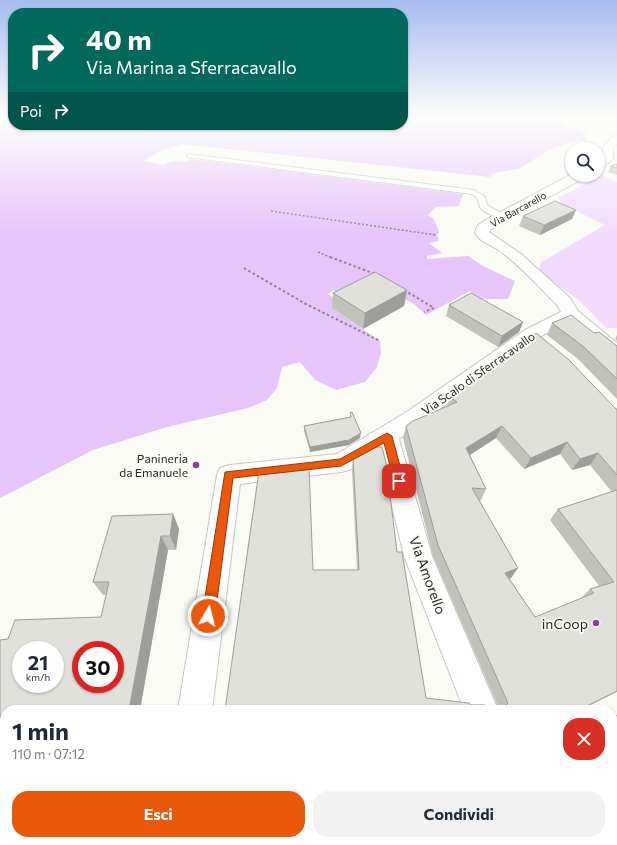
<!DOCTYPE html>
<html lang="it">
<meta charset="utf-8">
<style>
body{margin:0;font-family:Commissioner,sans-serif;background:#f2f2f3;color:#1f2937;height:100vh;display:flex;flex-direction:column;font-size:15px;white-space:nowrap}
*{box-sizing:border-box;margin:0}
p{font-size:13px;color:#747a83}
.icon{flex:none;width:22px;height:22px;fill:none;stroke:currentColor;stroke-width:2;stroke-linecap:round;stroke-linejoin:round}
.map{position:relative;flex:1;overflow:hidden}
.drawer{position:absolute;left:0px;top:705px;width:617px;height:140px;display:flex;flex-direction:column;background:#fff;border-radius:16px 16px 0 0;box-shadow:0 1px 3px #0004}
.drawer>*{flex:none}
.banner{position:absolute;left:8px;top:8px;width:400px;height:122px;border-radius:16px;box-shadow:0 1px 3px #0004;background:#00695c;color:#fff;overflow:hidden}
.buttons{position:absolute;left:565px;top:142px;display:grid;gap:8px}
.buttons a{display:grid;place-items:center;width:40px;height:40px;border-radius:50%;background:#fff;box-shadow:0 1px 3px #0004;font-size:20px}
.speed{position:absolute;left:12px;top:641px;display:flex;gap:8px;font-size:20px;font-weight:700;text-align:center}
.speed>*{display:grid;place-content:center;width:52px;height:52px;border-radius:50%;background:#fff;box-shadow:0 1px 3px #0004;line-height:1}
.speed small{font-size:10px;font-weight:400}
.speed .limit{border:6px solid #d22;background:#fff;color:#111}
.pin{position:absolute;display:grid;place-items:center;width:34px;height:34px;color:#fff;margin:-17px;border-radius:8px;box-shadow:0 2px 6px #0006}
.me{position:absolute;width:44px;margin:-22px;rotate:8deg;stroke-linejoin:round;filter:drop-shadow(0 0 3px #0008)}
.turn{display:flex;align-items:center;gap:14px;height:84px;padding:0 12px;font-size:18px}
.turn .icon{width:52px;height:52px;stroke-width:2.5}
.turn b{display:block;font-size:28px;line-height:34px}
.then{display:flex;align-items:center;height:38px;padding:0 12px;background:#0003;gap:8px;font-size:15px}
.round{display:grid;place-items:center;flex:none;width:42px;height:42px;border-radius:16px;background:#f2f2f3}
.summary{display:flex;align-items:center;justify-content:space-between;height:68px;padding:0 12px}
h1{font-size:24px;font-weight:700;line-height:30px}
.action{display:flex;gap:8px;margin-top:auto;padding:8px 12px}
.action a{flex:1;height:46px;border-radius:16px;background:#ea580c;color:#fff;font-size:16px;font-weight:700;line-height:46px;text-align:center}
.action a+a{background:#f2f2f3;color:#1f2937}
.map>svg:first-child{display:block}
.green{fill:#f1dbff}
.water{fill:#e6c5fa}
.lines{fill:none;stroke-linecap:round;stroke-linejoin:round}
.lane-casing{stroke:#c6c7c1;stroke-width:2}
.street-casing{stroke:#c6c7c1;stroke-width:2}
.path-far1{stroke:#878783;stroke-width:1.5;stroke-dasharray:2 2;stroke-linecap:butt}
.path{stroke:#878783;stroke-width:2;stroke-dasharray:2.5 2.5;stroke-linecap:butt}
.lane{fill:#fff;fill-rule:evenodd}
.street{fill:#fff;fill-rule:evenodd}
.wall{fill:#c1c2bc;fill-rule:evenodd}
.shaded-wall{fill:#9d9e99}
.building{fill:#e0e1db;stroke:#9d9e99;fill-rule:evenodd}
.route{fill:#ea580c;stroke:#983908}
.poi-dot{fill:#883dae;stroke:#fafbf5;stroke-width:1.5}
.labels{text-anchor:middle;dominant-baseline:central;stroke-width:3.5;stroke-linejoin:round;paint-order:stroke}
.far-street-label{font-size:10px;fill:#282826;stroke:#fafbf5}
.street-label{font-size:12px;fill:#282826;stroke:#fafbf5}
.poi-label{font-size:12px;fill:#282826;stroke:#fafbf5;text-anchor:end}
.near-street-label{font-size:14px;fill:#282826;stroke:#fafbf5}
.near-poi-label{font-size:14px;fill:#282826;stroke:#fafbf5;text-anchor:end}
</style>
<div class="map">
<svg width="617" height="845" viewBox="0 0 617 845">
<rect width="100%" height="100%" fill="#fafbf5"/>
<path class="green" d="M603,175L617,182V328H606L579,300L551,281L540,271V263L605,225L563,204L558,198Z"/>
<path class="water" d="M0,117H13V125H403V117H560V121L569,128L578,129L585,133L587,140L571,142L551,149L519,169L493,173L490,177L182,144L160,151L144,161L163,165L172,161L186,162L191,159L463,194L459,206L436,207L428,215L434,219L439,232L437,235L439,241L429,243L442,253L427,256V259L468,256L483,266L515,281L508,299H480L470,291L426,315L414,304L378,285L338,293L333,290L328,294L341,303L332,308L380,341L381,353L377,367L365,382L336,390L315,380L300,362L282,367L277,388L267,400L248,408L167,427L93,450L0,498Z"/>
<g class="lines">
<g class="lane-casing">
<path id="lane" d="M189,154L474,190L484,196L488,206L507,216L503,218C497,217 483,213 480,207C478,200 478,198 472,194L187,157V155Z"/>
</g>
<g class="street-casing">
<g id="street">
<path d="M617,135V144L613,148V158L608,163L598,168V160L603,157V148L613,136Z"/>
<path d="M572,174L586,175L584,178L499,224L490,230L489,232L521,254L570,298L578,311L617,343V359L610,357L569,322L537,338L399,439L432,556L498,710H464L404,556L379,451L349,470L341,472L240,484L212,710H178L217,475L220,468L229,465L337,454L405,413L525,330L561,312L557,305C538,286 519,264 497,249C489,244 478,241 475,232L478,225L489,218Z"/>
<path d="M617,716V751L612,753V718Z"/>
<path d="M13,840H100L97,845H11Z"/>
<path d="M277,840H382L384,845H278Z"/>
<path d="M495,840H535L534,845H494Z"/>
</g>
</g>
<g class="path-far1">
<path d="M271,211L436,235"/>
<path d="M318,252L332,258"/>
</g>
<g class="path">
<path d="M330,257L375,274"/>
<path d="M244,268L304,303L380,341"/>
<path d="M404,290L434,308L424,312"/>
</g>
<use href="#lane" class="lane"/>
<use href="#street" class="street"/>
</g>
<g class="wall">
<path d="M617,164V175L608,172L611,166Z"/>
<path d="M523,216L572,219L540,235L519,226Z"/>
<path d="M407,290L404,306L363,329L332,308L333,293Z"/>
<path d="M449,305L523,322L519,332L498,347L446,316Z"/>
<path d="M552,323L594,333L617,346V399L578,359L547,335Z"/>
<path d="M617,335V341L615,339Z"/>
<path d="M519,345L617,409V692L580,710H499V709L433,556L403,438L406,426L447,406L450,397L517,350ZM496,438L524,469L560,454L572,470L590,465L612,492L558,509L550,520L599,586L590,589L580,599L535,617L509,578H511L480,500H481L486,489L470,455Z"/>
<path d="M350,413L360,438L349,445L310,452L304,431V426L350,417Z"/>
<path d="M353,458L397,552L426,698L471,705L225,710L313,570H357L352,470Z"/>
<path d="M173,514L179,529L176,550H168L140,710H5V771H0V640L8,639L101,617L106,595H103L93,582Z"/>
<path d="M617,752V845H566L563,840H612V753Z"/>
</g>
<g class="shaded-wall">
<path d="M576,210L572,219L540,235L544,225Z"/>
<path d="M407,290L404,306L363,329L365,313Z"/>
<path d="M523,322L519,332L498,347L502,336Z"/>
<path d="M502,426L496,438L462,460L466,448Z"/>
<path d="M361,433L360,438L349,445L310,452V447Z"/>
<path d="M567,442L560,454L524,469L531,458Z"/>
<path d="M598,453L590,465L572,470L580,459Z"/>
<path d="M173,514L179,529L176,550L170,536Z"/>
<path d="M161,536L168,550L140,710H129Z"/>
<path d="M518,568L511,578L498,583L505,573Z"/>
</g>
<g class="building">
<path d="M617,164V168L611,166Z"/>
<path d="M555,201L576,210L544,225L523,216Z"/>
<path d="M375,272L407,290L365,313L333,293Z"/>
<path d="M471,293L523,322L502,336L449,305Z"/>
<path d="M571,315L594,333L599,332L617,346V379L584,347L552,323Z"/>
<path d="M536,333L568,359L616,409H617V475L598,453L580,459L567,442L531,458L502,426L466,448L486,489L472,488L518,568L505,573L535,617L594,593L590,589L614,582L558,509L617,490V691L579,710H508L506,705L508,703L438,545L406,426L413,421L457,402L450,397L521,347L519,345Z"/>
<path d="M352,412L361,433L349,440L310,447L304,426L351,417L350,413Z"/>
<path d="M371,447H382L386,463L397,552H402L426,698L469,703L471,705H485L486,710H225L259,471L309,467L313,570H359L353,458Z"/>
<path d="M173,514L170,536H161L129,710H5V764L0,765V640L8,639L15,620L101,617L109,582H93L112,516ZM21,650H55V684H21ZM81,650H115V684H81Z"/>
<path d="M617,754V845H587L585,840H612V757Z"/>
</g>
<linearGradient id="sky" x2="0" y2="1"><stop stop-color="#a7bbef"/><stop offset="0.5" stop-color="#fdfdfa"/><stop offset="1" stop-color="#fdfdfa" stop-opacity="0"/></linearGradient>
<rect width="617" height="235" fill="url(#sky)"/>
<path class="route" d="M387,433L392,436L404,481L402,484L399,485L395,484L394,481L384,443L341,466L233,478L215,616L213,620L208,622L204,620L202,616L225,472L340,459Z"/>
<g class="poi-dot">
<circle cx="196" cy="465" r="4"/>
<circle cx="596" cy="623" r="4"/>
</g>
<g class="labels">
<g class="far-street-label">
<text transform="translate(518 209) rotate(-29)">Via Barcarello</text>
</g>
<g class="street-label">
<text transform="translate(478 373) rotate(-35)">Via Scalo di Sferracavallo</text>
</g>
<g class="poi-label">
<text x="188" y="458">Panineria<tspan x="188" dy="14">da Emanuele</tspan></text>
</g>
<g class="near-street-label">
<text transform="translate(428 575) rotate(70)">Via Amorello</text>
</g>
<g class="near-poi-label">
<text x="588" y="623">inCoop</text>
</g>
</g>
</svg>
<div class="buttons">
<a><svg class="icon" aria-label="search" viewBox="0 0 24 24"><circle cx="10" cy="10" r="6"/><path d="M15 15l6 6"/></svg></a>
</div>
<div class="speed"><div>21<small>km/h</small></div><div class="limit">30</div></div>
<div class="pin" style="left:399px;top:481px;background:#d93025"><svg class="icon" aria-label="arrive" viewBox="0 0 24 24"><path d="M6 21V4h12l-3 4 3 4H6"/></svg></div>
<svg class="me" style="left:208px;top:616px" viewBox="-20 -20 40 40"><circle r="17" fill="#ea580c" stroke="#fff" stroke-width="3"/><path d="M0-11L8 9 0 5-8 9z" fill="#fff"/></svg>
<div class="banner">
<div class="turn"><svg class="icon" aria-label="right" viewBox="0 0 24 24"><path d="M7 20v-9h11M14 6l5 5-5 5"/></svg><div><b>40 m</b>Via Marina a Sferracavallo</div></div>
<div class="then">Poi<svg class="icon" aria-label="right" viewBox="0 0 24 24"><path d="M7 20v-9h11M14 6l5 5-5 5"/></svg></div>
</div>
<section class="drawer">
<div class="summary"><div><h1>1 min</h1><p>110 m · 07:12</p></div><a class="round" style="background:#d93025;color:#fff"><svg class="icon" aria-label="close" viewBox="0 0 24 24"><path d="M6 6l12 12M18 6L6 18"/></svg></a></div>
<div class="action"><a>Esci</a><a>Condividi</a></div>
</section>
</div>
